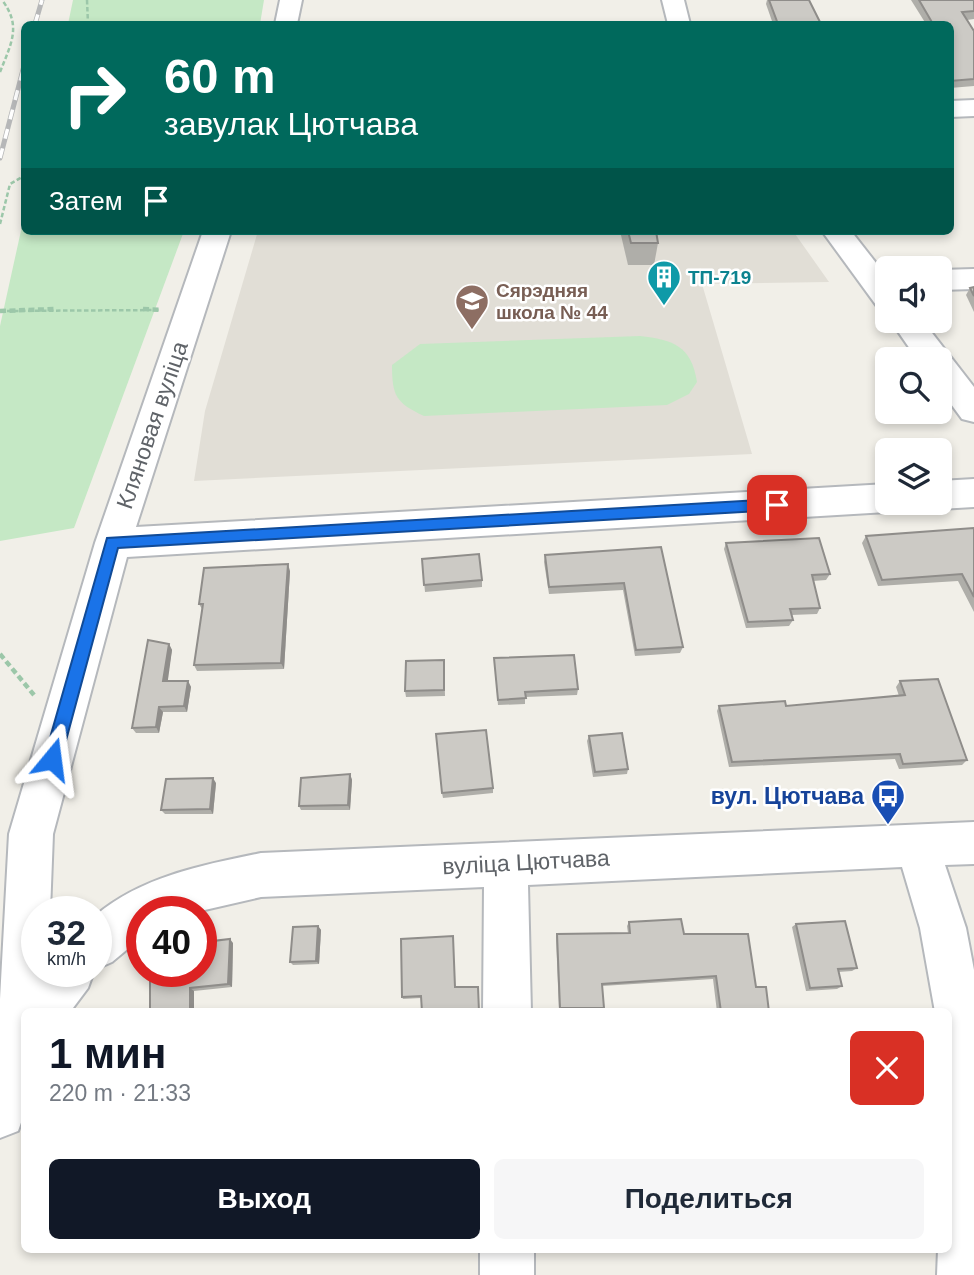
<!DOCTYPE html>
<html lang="ru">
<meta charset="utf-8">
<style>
body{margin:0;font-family:Helvetica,sans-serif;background:#f6f6f7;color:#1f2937;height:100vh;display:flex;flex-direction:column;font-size:26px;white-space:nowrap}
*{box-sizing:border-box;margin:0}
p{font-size:23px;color:#747a83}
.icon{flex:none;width:38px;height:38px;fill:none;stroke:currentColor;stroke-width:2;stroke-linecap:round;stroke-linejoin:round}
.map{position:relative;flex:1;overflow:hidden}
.side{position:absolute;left:21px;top:1008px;width:931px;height:245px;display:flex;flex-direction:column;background:#fff;border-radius:10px;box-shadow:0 4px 10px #0003}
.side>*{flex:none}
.hud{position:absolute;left:21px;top:21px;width:933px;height:214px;border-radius:10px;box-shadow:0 4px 10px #0003;background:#00695c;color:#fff;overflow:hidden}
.controls{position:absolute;left:875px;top:256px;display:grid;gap:14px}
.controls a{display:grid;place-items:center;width:77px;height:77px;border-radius:10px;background:#fff;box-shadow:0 4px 10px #0003;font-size:35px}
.speed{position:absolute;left:21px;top:896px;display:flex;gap:14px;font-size:35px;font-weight:700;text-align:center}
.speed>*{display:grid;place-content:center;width:91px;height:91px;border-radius:50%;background:#fff;box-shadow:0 4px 10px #0003;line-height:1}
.speed small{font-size:18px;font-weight:400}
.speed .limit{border:10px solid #d22;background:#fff;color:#111}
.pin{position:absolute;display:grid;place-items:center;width:60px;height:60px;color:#fff;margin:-30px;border-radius:14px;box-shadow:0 4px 10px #0006}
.me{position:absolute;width:77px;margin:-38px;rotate:16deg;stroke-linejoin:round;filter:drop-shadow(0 0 5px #0008)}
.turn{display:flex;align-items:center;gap:24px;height:147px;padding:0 28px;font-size:32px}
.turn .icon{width:91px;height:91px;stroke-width:2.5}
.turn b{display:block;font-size:49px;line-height:60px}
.then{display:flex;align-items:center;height:66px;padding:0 28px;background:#0003;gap:14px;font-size:26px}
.round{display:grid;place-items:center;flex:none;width:74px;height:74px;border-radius:10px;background:#f6f6f7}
.headline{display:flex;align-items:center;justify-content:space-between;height:119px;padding:0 28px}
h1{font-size:42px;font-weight:700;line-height:52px;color:#111827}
.primary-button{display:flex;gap:14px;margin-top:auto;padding:14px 28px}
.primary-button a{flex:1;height:80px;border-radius:10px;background:#111827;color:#fff;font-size:28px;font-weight:700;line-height:80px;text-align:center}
.primary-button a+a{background:#f6f6f7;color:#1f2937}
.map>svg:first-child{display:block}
.education{fill:#e1ded6}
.green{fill:#c5e8c5}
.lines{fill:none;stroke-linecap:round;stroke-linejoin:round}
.minor-casing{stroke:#b5b8bc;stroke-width:4}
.path-far1{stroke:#9cc7a9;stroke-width:2.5;stroke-dasharray:4.5 2.5;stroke-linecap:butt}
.path{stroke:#9cc7a9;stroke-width:4.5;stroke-dasharray:6 3.5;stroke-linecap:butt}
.minor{fill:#fff;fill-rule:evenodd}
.rail-casing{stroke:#b6b7b8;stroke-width:5}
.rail{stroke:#fff;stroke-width:3.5;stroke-dasharray:10;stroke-linecap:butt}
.wall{fill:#afaea9}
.shaded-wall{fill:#8f8d8a}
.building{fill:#cccac5;stroke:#8f8d8a;stroke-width:2}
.route{fill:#1a73e8;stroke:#114b97;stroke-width:2}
.labels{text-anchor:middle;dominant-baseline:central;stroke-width:5;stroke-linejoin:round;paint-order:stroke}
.far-culture-label{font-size:19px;font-weight:bold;fill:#0d838f;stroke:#fff;text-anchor:start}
.far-education-label{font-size:19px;font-weight:bold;fill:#785e54;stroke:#fff;text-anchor:start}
.street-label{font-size:23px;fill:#5f6368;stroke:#fff}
.transit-label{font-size:23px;font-weight:bold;fill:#164399;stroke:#fff;text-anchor:end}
</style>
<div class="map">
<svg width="974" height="1275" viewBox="0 0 974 1275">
<rect width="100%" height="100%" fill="#f1efe8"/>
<path class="education" d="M258,231H793L829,282L702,284L752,454L194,481L205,411Z"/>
<g class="green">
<path d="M73,0H264L260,24H68Z"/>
<path d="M24,217V231H184L74,528L0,541V326Z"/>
<path d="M640,336C673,340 691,345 697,382L689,394L667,405L424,416C396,403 392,396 392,365L420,344Z"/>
</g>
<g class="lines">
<g class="minor-casing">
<g id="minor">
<path d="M280,0H302L297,24H275Z"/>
<path d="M662,0H684L690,24H668Z"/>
<path d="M974,100V116L950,117V101Z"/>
<path d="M203,231H231L136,527L887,484V502H902L899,508L887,512L127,557L53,834L50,912H37V971H94L88,988L70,1012H24V1114L18,1131L0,1138V999L9,834L95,543Z"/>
<path d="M822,231H851L887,277V308L876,305Z"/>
<path d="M974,269V289L940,290V270Z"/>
<path d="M890,320H922L974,387V422L962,419L940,389V359H917Z"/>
<path d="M974,479V507L940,509L926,502H940V481Z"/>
<path d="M974,822V864L945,865L966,928L974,970V1275H937L938,1250H948V1012H935L920,928L902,867L528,885L531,1012H483L484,887L261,897L196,912H142V937L112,962L96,969V915C143,876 203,865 261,853Z"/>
<rect x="480" y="1250" width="54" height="25"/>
</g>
</g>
<g class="path-far1">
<path d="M87,0L88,24"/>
<path d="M0,72C11,44 22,26 2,0"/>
<path d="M0,224L10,184L24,176"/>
<path d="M0,311L161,310"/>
</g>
<g class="path">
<path d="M143,309L161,310"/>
<path d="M0,311L55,309"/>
<path d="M0,654L34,695"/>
</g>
<use href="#minor" class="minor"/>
<g class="rail-casing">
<g id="rail">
<path d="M35,24L42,0"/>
<path d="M0,158L24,66"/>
</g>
</g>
<use href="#rail" class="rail"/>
</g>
<g class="wall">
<path d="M767,0H809L821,24H773L766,4Z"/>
<path d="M911,0H974V19L967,20L974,31V86L950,88V24H926Z"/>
<path d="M620,231H656L658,243L654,265H628Z"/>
<path d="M974,287V312L966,295L970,288Z"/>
<path d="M974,528V612L958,581L878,586L862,543L866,536Z"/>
<path d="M726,543L830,574L826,580L813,581L820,608L817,614L791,615L793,620L789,626L746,628L724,549Z"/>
<path d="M661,547L683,647L680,653L635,656L623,590L549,594L544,562L545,555Z"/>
<path d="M422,559L482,580V587L425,592Z"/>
<path d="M290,571L284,669L197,671L194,665L202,609L199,604Z"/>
<path d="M169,644L172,650L167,681H188L191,687L187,712H163L159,733H136L132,728Z"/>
<path d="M494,658L578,689L577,695L525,697V704L498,705Z"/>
<path d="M444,660L445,696L406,697L405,691Z"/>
<path d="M900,681L967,760L962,765L899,769L895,759L729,767L717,711L719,706H786L899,696L896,687Z"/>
<path d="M589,736L628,769L627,774L593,777L587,741Z"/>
<path d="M350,774L352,780L350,810H301L299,806Z"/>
<path d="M216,783L213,814H165L161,810Z"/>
<path d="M493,788V793L443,798L442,793Z"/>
<path d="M629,922L684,934L756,987L769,1012H717L713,979L602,986L604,1008L602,1010L559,1011L556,937L557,934L628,933L627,926Z"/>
<path d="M796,924L857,968L852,971L838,972L842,986L837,989L806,991L792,927Z"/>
<path d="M318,926L321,930L319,964L293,965L290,962Z"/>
<path d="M208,933V941L233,943L232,987L194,991V1012H150L201,971Z"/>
<path d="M453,936L421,998L403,999L402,997Z"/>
</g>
<g class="shaded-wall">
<path d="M288,564L290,571L284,669L281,663Z"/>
<path d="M169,644L172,650L167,687L163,681Z"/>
<path d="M188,681L191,687L187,712L184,706Z"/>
<path d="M159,707L163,712L159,733L156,727Z"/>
<path d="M350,774L352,780L350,810L348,805Z"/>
<path d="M213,778L216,783L213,814L210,809Z"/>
<path d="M318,926L321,930L319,964L316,961Z"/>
<path d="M205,930L208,933V945L204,942Z"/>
<path d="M230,939L233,943L232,987L228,984Z"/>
<path d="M190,988L194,991V1012H190Z"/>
</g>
<g class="building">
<path d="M769,0H809L821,24H778Z"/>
<path d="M919,0H974V11L962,12L974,31V79L950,81V24H933Z"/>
<path d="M628,231H656L658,243H631Z"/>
<path d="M974,287V296L970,288Z"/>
<path d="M974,528V597L962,574L882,580L866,536Z"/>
<path d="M819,538L830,574L812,575L820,608L790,609L793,620L748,622L726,543Z"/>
<path d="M661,547L683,647L636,650L624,583L549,587L545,555Z"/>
<path d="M479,554L482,580L424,585L422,559Z"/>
<path d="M288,564L281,663L194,665L203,604H199L204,568Z"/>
<path d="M148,640L169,644L163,681H188L184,706L159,707L156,727L132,728Z"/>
<path d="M574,655L578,689L525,692L526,698L498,700L494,658Z"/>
<path d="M444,660V690L405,691L406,661Z"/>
<path d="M938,679L967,760L903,764L900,754L732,762L719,706L785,701L786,706L905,695L900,681Z"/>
<path d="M486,730L493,788L442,793L436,734Z"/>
<path d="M622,733L628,769L595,772L589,736Z"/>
<path d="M350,774L348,805L299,806L301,778Z"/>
<path d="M213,778L210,809L161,810L166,779Z"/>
<path d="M681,919L684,934H748L756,987H766L769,1012H721L716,976L602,984L604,1008H560L557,934L630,933L629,922Z"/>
<path d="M845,921L857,968L838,969L842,986L810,988L796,924Z"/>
<path d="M318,926L316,961L290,962L293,927Z"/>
<path d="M201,930H205L204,942L230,939L228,984L190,988V1012H150V971H201Z"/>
<path d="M453,936L455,987H478L479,1012H422L421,996L402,997L401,939Z"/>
</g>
<path class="route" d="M777,499L784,505L777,510L118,548L61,759L52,767L44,759L107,538Z"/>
<defs>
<g id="building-pin" transform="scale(1.75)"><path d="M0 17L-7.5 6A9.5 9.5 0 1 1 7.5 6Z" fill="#0f9aa8" stroke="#fff"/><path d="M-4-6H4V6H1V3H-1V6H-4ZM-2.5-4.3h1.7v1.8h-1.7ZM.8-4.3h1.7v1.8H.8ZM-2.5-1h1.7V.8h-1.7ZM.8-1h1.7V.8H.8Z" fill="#fff"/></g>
<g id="school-pin" transform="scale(1.75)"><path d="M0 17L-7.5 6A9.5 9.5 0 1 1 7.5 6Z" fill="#8d6e63" stroke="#fff"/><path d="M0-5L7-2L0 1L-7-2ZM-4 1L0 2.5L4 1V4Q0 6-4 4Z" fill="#fff"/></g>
<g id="bus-pin" transform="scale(1.75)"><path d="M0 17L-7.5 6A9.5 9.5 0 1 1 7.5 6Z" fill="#1a4fb4" stroke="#fff"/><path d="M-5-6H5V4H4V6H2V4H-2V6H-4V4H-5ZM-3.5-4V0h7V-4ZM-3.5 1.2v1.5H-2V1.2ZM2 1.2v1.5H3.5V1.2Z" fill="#fff"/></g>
</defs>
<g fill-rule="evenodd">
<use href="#building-pin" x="664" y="277"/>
<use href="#school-pin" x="472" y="301"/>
<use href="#bus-pin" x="888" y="796"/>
</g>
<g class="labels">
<g class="far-culture-label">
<text x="688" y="277">ТП-719</text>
</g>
<g class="far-education-label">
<text x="496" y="290">Сярэдняя<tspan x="496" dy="22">школа № 44</tspan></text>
</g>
<g class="street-label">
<text transform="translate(152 425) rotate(-71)">Кляновая вуліца</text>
<text transform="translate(526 862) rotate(-3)">вуліца Цютчава</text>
</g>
<g class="transit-label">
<text x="864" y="796">вул. Цютчава</text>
</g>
</g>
</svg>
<div class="controls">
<a><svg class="icon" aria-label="sound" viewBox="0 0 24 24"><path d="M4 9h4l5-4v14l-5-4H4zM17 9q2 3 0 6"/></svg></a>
<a><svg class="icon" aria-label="search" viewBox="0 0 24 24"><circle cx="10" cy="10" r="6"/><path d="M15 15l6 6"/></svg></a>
<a><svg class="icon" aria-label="layers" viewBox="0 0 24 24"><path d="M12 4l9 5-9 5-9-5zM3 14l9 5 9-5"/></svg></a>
</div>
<div class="speed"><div>32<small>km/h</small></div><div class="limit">40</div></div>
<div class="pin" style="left:777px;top:505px;background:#d93025"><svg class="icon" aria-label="arrive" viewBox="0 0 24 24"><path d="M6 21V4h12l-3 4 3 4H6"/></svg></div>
<svg class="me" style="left:52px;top:759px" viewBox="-20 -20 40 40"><path d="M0-17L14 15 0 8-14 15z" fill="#1a73e8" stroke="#fff" stroke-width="4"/></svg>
<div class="hud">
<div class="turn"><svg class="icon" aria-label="right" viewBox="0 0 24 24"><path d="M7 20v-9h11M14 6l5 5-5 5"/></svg><div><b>60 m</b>завулак Цютчава</div></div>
<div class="then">Затем<svg class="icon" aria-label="arrive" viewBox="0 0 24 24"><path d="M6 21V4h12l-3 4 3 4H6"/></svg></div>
</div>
<section class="side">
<div class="headline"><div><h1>1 мин</h1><p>220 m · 21:33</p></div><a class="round" style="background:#d93025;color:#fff"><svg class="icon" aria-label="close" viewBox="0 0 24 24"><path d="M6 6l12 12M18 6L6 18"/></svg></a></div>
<div class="primary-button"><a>Выход</a><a>Поделиться</a></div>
</section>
</div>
